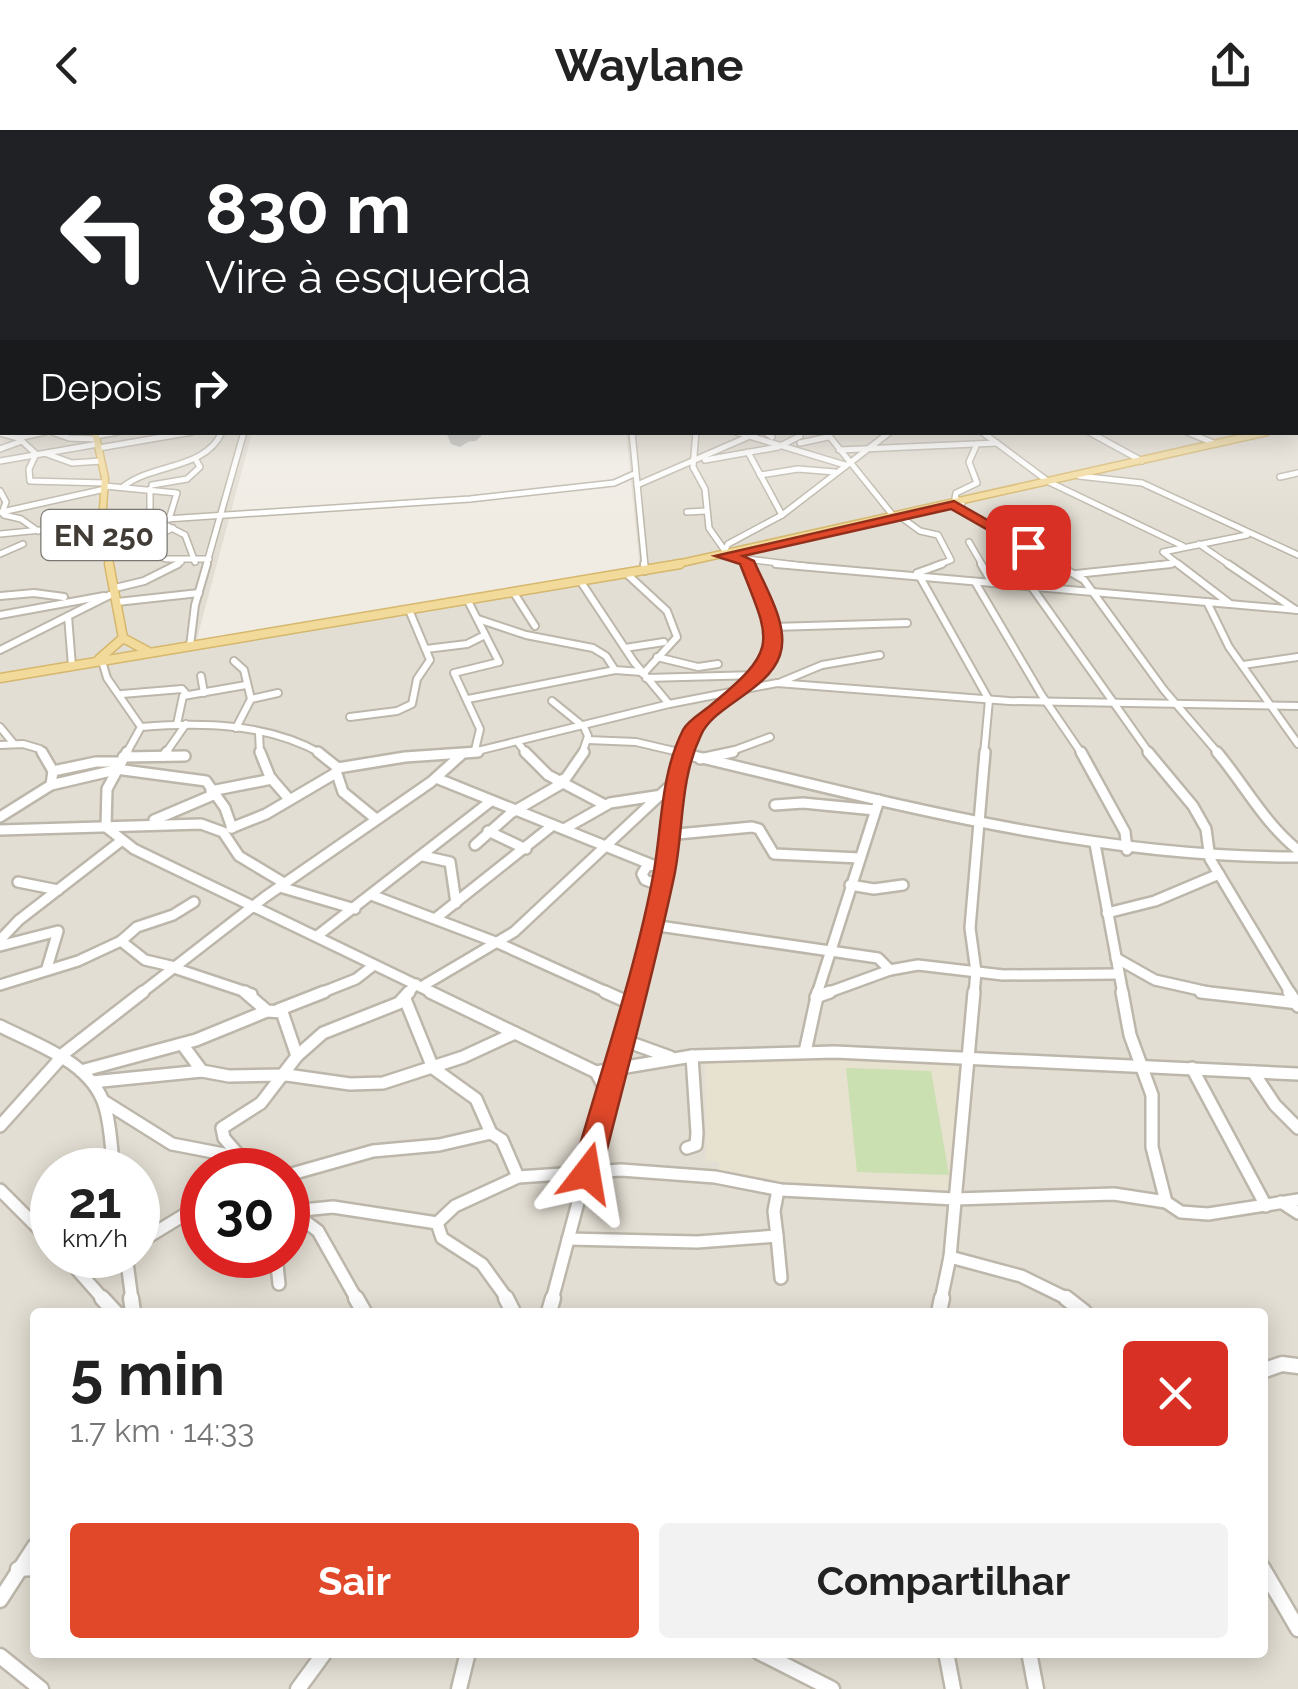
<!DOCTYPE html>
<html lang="pt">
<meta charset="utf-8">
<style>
body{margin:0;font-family:Raleway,sans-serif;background:#f2f2f2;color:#222;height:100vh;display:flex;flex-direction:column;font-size:38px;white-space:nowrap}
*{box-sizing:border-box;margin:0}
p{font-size:32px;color:#767676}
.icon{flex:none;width:55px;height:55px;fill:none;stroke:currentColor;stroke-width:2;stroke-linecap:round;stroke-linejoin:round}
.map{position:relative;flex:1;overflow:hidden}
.drawer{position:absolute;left:30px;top:1178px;width:1238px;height:350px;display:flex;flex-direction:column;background:#fff;border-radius:10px;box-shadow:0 5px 25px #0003}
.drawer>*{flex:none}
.banner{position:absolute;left:0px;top:0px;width:1300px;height:305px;box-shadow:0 5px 25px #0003;background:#202124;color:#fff;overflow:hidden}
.speed{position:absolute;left:30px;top:1018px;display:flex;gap:20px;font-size:50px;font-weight:700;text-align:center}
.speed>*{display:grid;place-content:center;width:130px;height:130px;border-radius:50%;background:#fff;box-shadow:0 5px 25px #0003;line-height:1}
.speed small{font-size:25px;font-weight:400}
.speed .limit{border:15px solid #d22;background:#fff;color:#111}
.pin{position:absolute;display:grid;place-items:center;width:85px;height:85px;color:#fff;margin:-42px;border-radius:20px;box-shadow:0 5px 15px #0006}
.me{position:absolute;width:110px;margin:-55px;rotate:14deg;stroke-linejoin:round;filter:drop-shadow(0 0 8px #0008)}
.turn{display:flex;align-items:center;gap:35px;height:210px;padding:0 40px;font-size:45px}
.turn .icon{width:130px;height:130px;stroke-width:2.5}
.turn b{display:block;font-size:70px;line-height:85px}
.then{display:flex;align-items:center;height:95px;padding:0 40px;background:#0003;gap:20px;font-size:38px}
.round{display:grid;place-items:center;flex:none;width:105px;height:105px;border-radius:10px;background:#f2f2f2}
.head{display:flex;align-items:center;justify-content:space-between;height:170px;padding:0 40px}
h1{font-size:60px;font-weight:700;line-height:75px}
.primary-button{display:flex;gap:20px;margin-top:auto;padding:20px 40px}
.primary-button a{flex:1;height:115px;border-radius:10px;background:#e1482a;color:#fff;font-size:40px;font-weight:700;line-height:115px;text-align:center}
.primary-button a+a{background:#f2f2f2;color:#222}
header{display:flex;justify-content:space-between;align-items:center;height:130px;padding:0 40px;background:#fff;font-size:45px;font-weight:700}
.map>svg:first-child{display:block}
.residential{fill:#e3ded3;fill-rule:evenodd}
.education{fill:#e7e1cf}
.green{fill:#cae0b1}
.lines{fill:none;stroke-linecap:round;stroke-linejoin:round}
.taxiway{fill:#c2c0bc;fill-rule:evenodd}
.runway{fill:#c2c0bc;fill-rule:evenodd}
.minor-far5-casing{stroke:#bdb7ab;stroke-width:6}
.minor-far4-casing{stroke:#bdb7ab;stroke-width:8}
.minor-far3-casing{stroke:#bdb7ab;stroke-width:10}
.minor-far2-casing{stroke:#bdb7ab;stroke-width:14}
.minor-far1-casing{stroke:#bdb7ab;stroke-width:16}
.minor-casing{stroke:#bdb7ab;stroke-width:19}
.major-far1-casing{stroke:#d5b76d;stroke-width:9}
.major-casing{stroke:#d5b76d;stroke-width:11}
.minor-far5{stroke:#fff;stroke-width:4}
.minor-far4{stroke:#fff;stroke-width:5}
.minor-far3{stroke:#fff;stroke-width:6}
.minor-far2{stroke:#fff;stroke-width:9}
.minor-far1{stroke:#fff;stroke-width:11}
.minor{stroke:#fff;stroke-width:14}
.major-far1{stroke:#f2da9b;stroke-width:6}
.major{stroke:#f2da9b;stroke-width:8}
.route{fill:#e1482a;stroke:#922f1b;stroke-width:2.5}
.labels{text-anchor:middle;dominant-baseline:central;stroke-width:8;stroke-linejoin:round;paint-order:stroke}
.shield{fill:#fff;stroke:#7a7672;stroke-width:2.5}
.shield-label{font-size:30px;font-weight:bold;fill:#413c35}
</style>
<header><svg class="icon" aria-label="back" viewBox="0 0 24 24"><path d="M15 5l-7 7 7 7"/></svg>Waylane<svg class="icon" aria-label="share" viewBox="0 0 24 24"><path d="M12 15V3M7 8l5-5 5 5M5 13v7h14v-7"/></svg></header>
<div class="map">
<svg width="1298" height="1559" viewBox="0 0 1298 1559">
<rect width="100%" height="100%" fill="#f0ece4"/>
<path class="residential" d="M0,171L2,302L252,303L196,512L640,438L626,303L1298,302V171V1559H0ZM52,1040H138V1125H52ZM202,1040H288V1125H202ZM35,1182H1262V1522H35Z"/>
<path class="education" d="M816,929L965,936L955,1069L734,1051L730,1041L719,1045V1032L706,1031L705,933Z"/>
<path class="green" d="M846,938L931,941L949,1045L857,1042Z"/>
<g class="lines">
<path class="taxiway" d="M474,302H485L476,311L460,312L455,309Z"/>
<path class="runway" d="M446,302H472L473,309L460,317L451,314Z"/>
<g class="minor-far5-casing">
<path id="minor-far5" d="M0,259L2,255"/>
</g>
<g class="minor-far4-casing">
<g id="minor-far4">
<path d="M52,302L69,308L96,309"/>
<path d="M632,302L645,436"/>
<path d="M696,302L693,337L705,359L709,398L723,418"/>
<path d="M736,302L845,335"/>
<path d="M765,302L772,307"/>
<path d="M826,302L895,388"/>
<path d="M982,302L1049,352L1183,416"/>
<path d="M1089,302L1142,331"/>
<path d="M1187,302L1216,314"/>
<path d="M0,303L18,308"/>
<path d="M96,306L118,302"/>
<path d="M22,311L36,324L29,339L30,351L105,353"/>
<path d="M800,313L828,307"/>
<path d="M99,318L192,302"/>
<path d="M0,319L22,311L18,308L45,302"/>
<path d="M839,320L997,313"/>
<path d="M748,322L782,385"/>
<path d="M47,324L72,333L101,331"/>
<path d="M705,330L778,317L800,306"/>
<path d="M0,331L98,314"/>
<path d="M760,345L798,339L835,342"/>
<path d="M1079,346L1142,353L1298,425"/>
<path d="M1280,347L1298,343"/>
<path d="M152,355L187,349L200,337L196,330"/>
<path d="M637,355L759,302"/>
<path d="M105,356L177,363L169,389"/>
<path d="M124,356C154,333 205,340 222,302"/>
<path d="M150,359V391"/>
<path d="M0,361L6,372L2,383"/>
<path d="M962,373L955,368L956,363L977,353L969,332L977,314"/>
<path d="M954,375L1060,436"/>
<path d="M2,382L105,359"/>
<path d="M687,382L706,381"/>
<path d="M4,385L21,389L38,401"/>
<path d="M901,387L920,401L938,405L951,430L935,436"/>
<path d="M158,391L185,405L195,432"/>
<path d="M103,400L166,389L470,369L614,353L634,344"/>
<path d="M46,401L126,412L166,429H209"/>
<path d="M0,404L102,394"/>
<path d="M969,412L983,436"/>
<path d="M129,413H143L173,398"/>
<path d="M1199,414L1231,436"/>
<path d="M0,424L23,414"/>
<path d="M747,431L749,436"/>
<path d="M173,436L181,432"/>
<path d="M206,436L244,302"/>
<path d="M804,436L722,426L728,414L782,385L890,302"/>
<path d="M1148,436L1176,433"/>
<path d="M1181,436L1163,422L1247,405"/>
</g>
</g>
<g class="minor-far3-casing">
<g id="minor-far3">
<path d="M644,434L645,441"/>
<path d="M776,434L1298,480"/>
<path d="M981,434L992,453"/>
<path d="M1056,434L1084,450L1164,560L1219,624"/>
<path d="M1178,434L1229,473"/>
<path d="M1228,434L1296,480"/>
<path d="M917,443L942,434"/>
<path d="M627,444L667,481L677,507L643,544"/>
<path d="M1076,444L1171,434"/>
<path d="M920,447L989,570L984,624"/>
<path d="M581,452L634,532L669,574"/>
<path d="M975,452L1041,564L1082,624"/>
<path d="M1031,456L1150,624"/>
<path d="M115,458L144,451L178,434"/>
<path d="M514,463L535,496"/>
<path d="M0,466L34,463L64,467"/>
<path d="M468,471L499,532L454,543L480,599L475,620"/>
<path d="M117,472L199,463"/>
<path d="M1207,472L1229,517L1298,614"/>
<path d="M0,485L104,466"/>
<path d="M68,486L72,536"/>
<path d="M478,489L526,505L593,518L606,526L615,540L642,542"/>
<path d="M773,497L907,493"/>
<path d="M190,516L195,475L207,434"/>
<path d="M625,518L664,512"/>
<path d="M426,519L467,514L485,505"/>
<path d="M0,520L110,465"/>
<path d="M657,527L698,537L718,534"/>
<path d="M102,531L107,548L141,597L126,624"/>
<path d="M234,531L244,540L251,569L236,598"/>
<path d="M1243,535L1298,527"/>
<path d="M201,546L204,563"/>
<path d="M646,548L758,545"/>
<path d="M781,552L822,535L880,525"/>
<path d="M122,564L182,559L187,565"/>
<path d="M251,569L278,563"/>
<path d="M468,569L615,540"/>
<path d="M552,571L584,597L588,606L582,624"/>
<path d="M350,587L397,581L412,574L417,549L430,530L409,480"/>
<path d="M177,594L183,566L246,555"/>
<path d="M0,597L14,614"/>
<path d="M141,597C202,592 268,593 322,624"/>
<path d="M259,602L260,624"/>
<path d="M588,610L636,612L687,624"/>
<path d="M519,614L527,624"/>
<path d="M0,615L23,614L40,619L43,624"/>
<path d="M165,624L186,594"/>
<path d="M465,624L669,574L777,553L1009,571L1298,576"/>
<path d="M681,624C700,572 783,550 771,493C767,473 756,453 748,434"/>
<path d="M724,624L770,607"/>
</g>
</g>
<g class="minor-far2-casing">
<g id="minor-far2">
<path d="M42,622L53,641L51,655"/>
<path d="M127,622L107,659L106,697L134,719L435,864"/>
<path d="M260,622L270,647L289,669"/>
<path d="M318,622L338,638L405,627L478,622"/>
<path d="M525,622L548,645L605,675"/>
<path d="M677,622C880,670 1087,728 1298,727"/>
<path d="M1081,622L1125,702L1127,720"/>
<path d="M1148,622L1193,676L1206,699L1210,729L1291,864"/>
<path d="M1217,622C1244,654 1265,694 1298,720"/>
<path d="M164,626L167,622"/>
<path d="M123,627L185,626"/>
<path d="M700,629L733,622"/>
<path d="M116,639L206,651L225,678L232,698"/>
<path d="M53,641L96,632H120"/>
<path d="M336,641L343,662L376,689"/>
<path d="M436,648L665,740"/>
<path d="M557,652L566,648L584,622"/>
<path d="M211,661L272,649"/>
<path d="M775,675L803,673L875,680"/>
<path d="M0,687L51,655L115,640"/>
<path d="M154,690L213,665"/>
<path d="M231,698L266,684L334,644"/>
<path d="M564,699L610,673L662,665"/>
<path d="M0,700L201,694L223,702L239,726L284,753"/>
<path d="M488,701L526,719"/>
<path d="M667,705L752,697L759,699L774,724L860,728"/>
<path d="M1095,714L1123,864"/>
<path d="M475,715L511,683L561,654"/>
<path d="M423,726L450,732L456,773"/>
<path d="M653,735L647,736L642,744L645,750L659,755"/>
<path d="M18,752L58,760"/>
<path d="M850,755L874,759L903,755"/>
<path d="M280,757L355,779"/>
<path d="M374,766L498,813L611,864"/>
<path d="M1107,783L1155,771L1219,744"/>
<path d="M436,788L553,695"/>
<path d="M652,795L878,828L890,840"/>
<path d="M317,806L491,671"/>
<path d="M0,810L19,790L121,711"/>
<path d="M121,811L145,830L175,837"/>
<path d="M0,816L58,801L47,838"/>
<path d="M1116,828L1155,850L1217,864"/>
<path d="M174,838L252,864"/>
<path d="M0,855L78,831L121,811L137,797L173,785L194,772"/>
<path d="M421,857L514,802L674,652"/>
<path d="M140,864L265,767L431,652L461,625"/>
<path d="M318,864L356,849L374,835"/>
<path d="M407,864L416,854"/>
<path d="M634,864L662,750L672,665L682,622"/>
<path d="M817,864L879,670"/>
<path d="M824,864L890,840L918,835L1003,845L1117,844"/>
<path d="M974,864L976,842L970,798L985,622"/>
</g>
</g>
<g class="minor-far1-casing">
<g id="minor-far1">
<path d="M245,862L267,881L282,882L297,926"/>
<path d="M430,862L596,942L606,960"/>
<path d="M605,862L632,874"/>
<path d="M1122,862L1130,905L1152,965V1017L1166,1072"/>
<path d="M1201,862L1298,873"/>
<path d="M1289,862L1298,876"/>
<path d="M816,867L830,862"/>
<path d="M405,869L433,938L476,969L491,1003L502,1010L518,1047"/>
<path d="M278,880L324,862"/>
<path d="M0,896C37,915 92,932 105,977C111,997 111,1019 114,1040"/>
<path d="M623,910L670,927"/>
<path d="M182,914L202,941"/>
<path d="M805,922L818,862"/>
<path d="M58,928L143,862"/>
<path d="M1192,938L1266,1076"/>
<path d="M81,941L196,910L267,881"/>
<path d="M596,942L692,926L835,922L1298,944"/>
<path d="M1253,942L1275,975L1298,998"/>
<path d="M92,952L202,941L229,946L287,945L350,954L383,953L463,927L515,903"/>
<path d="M105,972L172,1014L239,1027L261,1040"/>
<path d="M0,996L60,929"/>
<path d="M687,1018L696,1015L697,1003L692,926"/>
<path d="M237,1023L224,1008L222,998L261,973L297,926L323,903L399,873L409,862"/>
<path d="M288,1045L373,1021L439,1015L491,1003"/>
<path d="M0,1060L52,1112"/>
<path d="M1281,1072L1298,1083"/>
<path d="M290,1080L318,1101L357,1170"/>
<path d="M292,1081L333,1077L437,1093"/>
<path d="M777,1106L774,1081L778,1060"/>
<path d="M568,1109L697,1112L777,1106L781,1148"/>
<path d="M138,1113L202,1074"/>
<path d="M64,1125L104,1170"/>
<path d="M126,1125L132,1170"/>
<path d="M276,1125L279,1154"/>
<path d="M950,1127L1021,1146L1070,1170"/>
<path d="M82,1144L116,1125"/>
<path d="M508,1170L482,1134L442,1108L437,1093L455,1076L518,1047L621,1040L715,1047L781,1060L955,1069L1114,1064L1166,1072L1181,1082L1208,1084L1298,1070"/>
<path d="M552,1170L634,862"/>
<path d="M941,1170L950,1127L974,862"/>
</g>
</g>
<g class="minor-casing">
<g id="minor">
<path d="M102,1168L115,1182"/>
<path d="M131,1168L133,1182"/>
<path d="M356,1168L364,1182"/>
<path d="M506,1168L513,1182"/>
<path d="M1066,1168L1084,1182"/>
<path d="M549,1182L553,1168"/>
<path d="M939,1182L942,1168"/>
<path d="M1262,1241L1282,1234L1298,1236"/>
<path d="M1262,1437L1298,1499"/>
<path d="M18,1439L35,1438"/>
<path d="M0,1470L35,1416"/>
<path d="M759,1522L832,1559"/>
<path d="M946,1522L953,1559"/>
<path d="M1029,1522L1036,1559"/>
<path d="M0,1526L41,1559"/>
<path d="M298,1559L325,1522"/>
<path d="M459,1559L468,1522"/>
</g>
</g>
<g class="major-far1-casing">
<g id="major-far1">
<path d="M95,302L105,348L102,394L110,436"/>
<path d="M668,436L1267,302"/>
</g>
</g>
<g class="major-casing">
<g id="major">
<path d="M109,434L123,508L149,522"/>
<path d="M99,529L123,508"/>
<path d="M0,548L680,434"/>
</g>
</g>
<use href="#minor-far5" class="minor-far5"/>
<use href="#minor-far4" class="minor-far4"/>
<use href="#minor-far3" class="minor-far3"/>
<use href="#minor-far2" class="minor-far2"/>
<use href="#minor-far1" class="minor-far1"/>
<use href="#minor" class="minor"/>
<use href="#major-far1" class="major-far1"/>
<use href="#major" class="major"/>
</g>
<linearGradient id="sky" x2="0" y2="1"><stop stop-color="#8dbde8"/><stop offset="0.44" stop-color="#f8f6f3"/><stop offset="1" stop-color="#f8f6f3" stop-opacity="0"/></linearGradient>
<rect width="1298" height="390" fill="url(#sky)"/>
<path class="route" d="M954,371L1035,417L1023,420L951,379L743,426L754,431C765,457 790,496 780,525C768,561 714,575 701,605C679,651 684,700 674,747C653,846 626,944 601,1043L597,1051L587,1054L577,1051L572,1043C599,946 636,839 654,741C662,694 661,643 683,600C688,590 703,582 711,575C780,518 771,513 740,434L715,426Z"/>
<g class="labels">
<rect class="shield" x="41.5" y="380" width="125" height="50" rx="8"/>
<g class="shield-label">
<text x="104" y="405">EN 250</text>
</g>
</g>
</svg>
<div class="speed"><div>21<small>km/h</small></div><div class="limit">30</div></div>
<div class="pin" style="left:1028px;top:417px;background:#d93025"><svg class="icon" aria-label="arrive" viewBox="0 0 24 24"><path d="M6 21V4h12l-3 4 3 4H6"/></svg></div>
<svg class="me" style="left:587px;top:1043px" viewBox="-20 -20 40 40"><path d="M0-17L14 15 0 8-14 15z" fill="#e1482a" stroke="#fff" stroke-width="4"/></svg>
<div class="banner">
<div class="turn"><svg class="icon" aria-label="left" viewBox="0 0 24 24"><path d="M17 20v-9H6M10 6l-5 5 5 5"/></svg><div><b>830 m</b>Vire à esquerda</div></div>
<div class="then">Depois<svg class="icon" aria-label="right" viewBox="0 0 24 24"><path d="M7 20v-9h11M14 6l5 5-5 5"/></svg></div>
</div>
<section class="drawer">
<div class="head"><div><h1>5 min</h1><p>1.7 km · 14:33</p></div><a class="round" style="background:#d93025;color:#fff"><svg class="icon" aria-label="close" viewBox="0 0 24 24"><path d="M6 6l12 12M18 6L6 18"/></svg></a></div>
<div class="primary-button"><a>Sair</a><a>Compartilhar</a></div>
</section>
</div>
